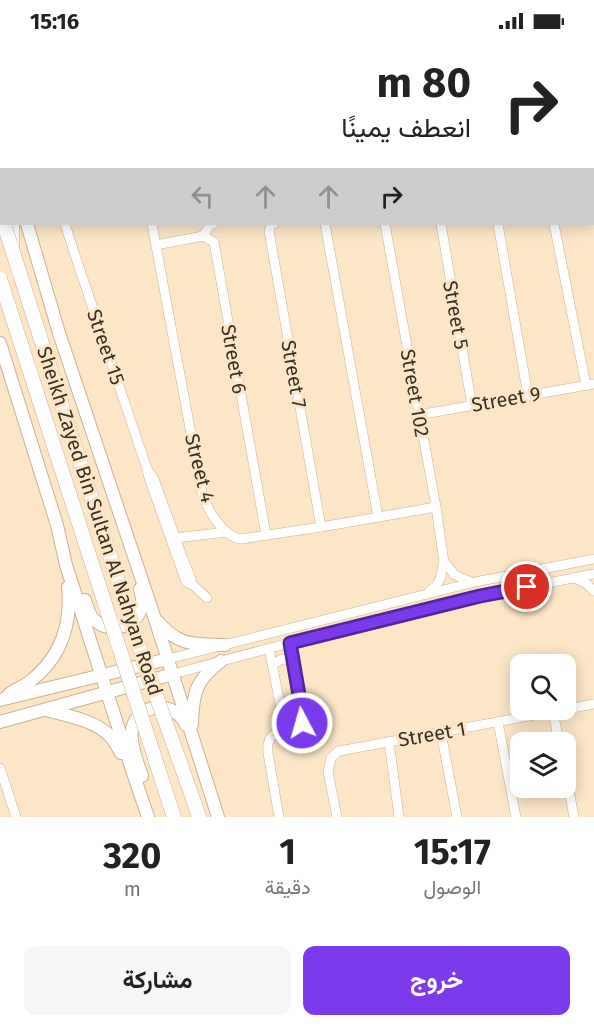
<!DOCTYPE html>
<html lang="ar">
<meta charset="utf-8">
<style>
body{margin:0;font-family:"Fira Sans",Vazirmatn,sans-serif;background:#f6f6f6;color:#222;direction:rtl;height:100vh;display:flex;flex-direction:column;font-size:22px;white-space:nowrap}
*{box-sizing:border-box;margin:0}
p{font-size:20px;color:#767676}
.icon{flex:none;width:33px;height:33px;fill:none;stroke:currentColor;stroke-width:2;stroke-linecap:round;stroke-linejoin:round}
.map{position:relative;height:775px;overflow:hidden;direction:ltr}
.drawer{display:flex;flex-direction:column;background:#fff;flex:1}
.drawer>*{flex:none}
.banner{position:absolute;left:0px;top:0px;width:594px;height:183px;box-shadow:0 3px 15px #0003;direction:rtl;background:#fff;color:#222;overflow:hidden}
.tools{position:absolute;left:510px;top:612px;display:grid;gap:12px}
.tools a{display:grid;place-items:center;width:66px;height:66px;border-radius:12px;background:#fff;box-shadow:0 3px 15px #0003;font-size:30px}
.pin{position:absolute;display:grid;place-items:center;width:51px;height:51px;color:#fff;margin:-26px;border:3px solid #fff;border-radius:50%;box-shadow:0 2px 6px #0007}
.me{position:absolute;width:66px;margin:-33px;rotate:354deg;stroke-linejoin:round;filter:drop-shadow(0 0 4px #0008)}
.turn{display:flex;align-items:center;gap:21px;height:126px;padding:0 24px;font-size:27px}
.turn .icon{width:78px;height:78px;stroke-width:2.5}
.turn b{display:block;font-size:42px;line-height:51px}
.lanes{display:flex;align-items:center;height:57px;padding:0 24px;background:#0003;justify-content:center;gap:30px;direction:ltr}
.lanes .off{opacity:.35}
.eta{display:flex;justify-content:space-evenly;align-items:center;height:102px;text-align:center}
.eta b{font-size:36px;font-weight:700;line-height:42px}
.primary-button{display:flex;gap:12px;margin-top:auto;padding:12px 24px}
.primary-button a{flex:1;height:69px;border-radius:12px;background:#7c3aed;color:#fff;font-size:24px;font-weight:700;line-height:69px;text-align:center}
.primary-button a+a{background:#f6f6f6;color:#222}
.status{display:flex;justify-content:space-between;align-items:center;height:42px;padding:0 30px;background:#fff;direction:ltr}
.status svg{height:16px;fill:currentColor}
.map>svg:first-child{display:block}
.lines{fill:none;stroke-linecap:round;stroke-linejoin:round}
.minor-casing{stroke:#c8b394;stroke-width:10}
.major-casing{stroke:#c8b394;stroke-width:14}
.highway-casing{stroke:#c8b394;stroke-width:15}
.minor{stroke:#fff;stroke-width:9}
.major{stroke:#fff;stroke-width:12}
.highway{stroke:#fff;stroke-width:14}
.highway-bridge-casing{stroke:#c8b394;stroke-width:15;stroke-linecap:butt}
.highway-bridge{stroke:#fff;stroke-width:14}
.route-casing{stroke:#51269a;stroke-width:15}
.route{stroke:#7c3aed;stroke-width:10}
.labels{text-anchor:middle;dominant-baseline:central;stroke-width:6;stroke-linejoin:round;paint-order:stroke}
.street-label{font-size:20px;fill:#393024;stroke:#fce6c6}
</style>
<div class="status"><b>15:16</b><svg viewBox="0 0 49 12"><path d="M0 12V9h3v3zM5 12V6h3v6zM10 12V3h3v9zM15 12V0h3v12zM26 1h20v11H26zM47 4h2v5h-2z"/></svg></div>
<div class="map">
<svg width="594" height="775" viewBox="0 0 594 775">
<rect width="100%" height="100%" fill="#fce6c6"/>
<g class="lines">
<g class="minor-casing">
<g id="minor">
<path d="M6,0V2"/>
<path d="M61,0V2"/>
<path d="M119,0V2"/>
<path d="M176,0V2"/>
<path d="M236,0V2"/>
<path d="M292,0L293,2"/>
<path d="M352,0V2"/>
<path d="M408,0V2"/>
<path d="M467,0V2"/>
<path d="M65,182L73,207L147,427"/>
<path d="M152,182L202,451C207,467 223,495 241,497L321,485L436,465"/>
<path d="M274,182L271,183L269,189L321,485"/>
<path d="M325,182L378,475"/>
<path d="M385,182L436,465L444,520L440,537L436,544L429,550"/>
<path d="M441,182L472,364"/>
<path d="M498,182L528,354"/>
<path d="M554,182L586,343"/>
<path d="M203,194L210,183L213,182"/>
<path d="M156,203L203,194L214,200L266,493"/>
<path d="M418,373L594,342"/>
<path d="M147,427L154,437L183,517L191,537L190,542L186,540L149,436Z"/>
<path d="M175,496L227,490"/>
<path d="M444,520L455,533L471,540"/>
<path d="M574,536L587,542L594,549"/>
<path d="M191,541L207,556"/>
<path d="M269,606L285,688"/>
<path d="M168,617L475,540L594,517"/>
<path d="M272,623L282,617L293,618"/>
<path d="M173,632C312,594 452,559 594,532"/>
<path d="M553,670L559,700"/>
<path d="M498,680L516,775"/>
<path d="M441,691L457,775"/>
<path d="M389,699L399,775"/>
<path d="M0,726L16,775"/>
<path d="M566,732L574,775"/>
<path d="M279,775L268,711C265,680 294,696 303,679L290,601"/>
<path d="M337,775L328,730L331,716L339,709L594,662"/>
</g>
</g>
<g class="major-casing">
<g id="major">
<path d="M0,90L2,95"/>
<path d="M27,182L59,291L155,577L218,775"/>
<path d="M0,301L57,483L66,523L131,725L148,775"/>
<path d="M85,558C87,564 88,570 92,575C105,593 136,587 141,566C143,559 142,553 140,547"/>
<path d="M158,580C164,586 169,592 177,596C190,604 210,602 225,603"/>
<path d="M8,653C14,648 22,645 28,641C60,617 72,584 68,545"/>
<path d="M0,658L168,617"/>
<path d="M46,668C66,673 97,679 111,695C115,700 118,706 121,711"/>
<path d="M0,680L173,632"/>
<path d="M192,682C193,651 195,639 221,619"/>
<path d="M142,734C138,722 129,700 132,687C138,660 175,658 186,683"/>
</g>
</g>
<g class="highway-casing">
<g id="highway">
<path d="M0,130L2,136"/>
<path d="M0,169L2,173"/>
<path d="M12,205V182"/>
<path d="M134,589L142,614"/>
<path d="M193,757L199,775"/>
<path d="M169,760L174,775"/>
</g>
</g>
<use href="#minor" class="minor"/>
<use href="#major" class="major"/>
<use href="#highway" class="highway"/>
<g class="highway-bridge-casing">
<g id="highway-bridge">
<path d="M4,182L134,589"/>
<path d="M0,237L169,760"/>
<path d="M142,614L193,757"/>
</g>
</g>
<use href="#highway-bridge" class="highway-bridge"/>
</g>
<g class="lines">
<g class="route-casing">
<path id="route" d="M302,681L303,676L290,601L480,554L527,545"/>
</g>
<use href="#route" class="route"/>
</g>
<g class="labels">
<g class="street-label">
<text transform="translate(456 273) rotate(80)">Street 5</text>
<text transform="translate(106 305) rotate(71)">Street 15</text>
<text transform="translate(234 317) rotate(80)">Street 6</text>
<text transform="translate(294 332) rotate(80)">Street 7</text>
<text transform="translate(415 351) rotate(80)">Street 102</text>
<text transform="translate(506 357) rotate(-10)">Street 9</text>
<text transform="translate(200 426) rotate(76)">Street 4</text>
<text transform="translate(100 479) rotate(72)">Sheikh Zayed Bin Sultan Al Nahyan Road</text>
<text transform="translate(432 692) rotate(-10)">Street 1</text>
</g>
</g>
</svg>
<div class="tools">
<a><svg class="icon" aria-label="search" viewBox="0 0 24 24"><circle cx="10" cy="10" r="6"/><path d="M15 15l6 6"/></svg></a>
<a><svg class="icon" aria-label="layers" viewBox="0 0 24 24"><path d="M12 4l9 5-9 5-9-5zM3 14l9 5 9-5"/></svg></a>
</div>
<div class="pin" style="left:527px;top:545px;background:#d93025"><svg class="icon" aria-label="arrive" viewBox="0 0 24 24"><path d="M6 21V4h12l-3 4 3 4H6"/></svg></div>
<svg class="me" style="left:302px;top:681px" viewBox="-20 -20 40 40"><circle r="17" fill="#7c3aed" stroke="#fff" stroke-width="3"/><path d="M0-11L8 9 0 5-8 9z" fill="#fff"/></svg>
<div class="banner">
<div class="turn"><svg class="icon" aria-label="right" viewBox="0 0 24 24"><path d="M7 20v-9h11M14 6l5 5-5 5"/></svg><div><b>80 m</b>انعطف يمينًا</div></div>
<div class="lanes"><svg class="icon off" aria-label="left" viewBox="0 0 24 24"><path d="M17 20v-9H6M10 6l-5 5 5 5"/></svg><svg class="icon off" aria-label="ahead" viewBox="0 0 24 24"><path d="M12 20V5M6 11l6-6 6 6"/></svg><svg class="icon off" aria-label="ahead" viewBox="0 0 24 24"><path d="M12 20V5M6 11l6-6 6 6"/></svg><svg class="icon" aria-label="right" viewBox="0 0 24 24"><path d="M7 20v-9h11M14 6l5 5-5 5"/></svg></div>
</div>
</div>
<section class="drawer">
<div class="eta">
<div><b>15:17</b><p>الوصول</p></div>
<div><b>1</b><p>دقيقة</p></div>
<div><b>320</b><p>m</p></div>
</div>
<div class="primary-button"><a>خروج</a><a>مشاركة</a></div>
</section>
